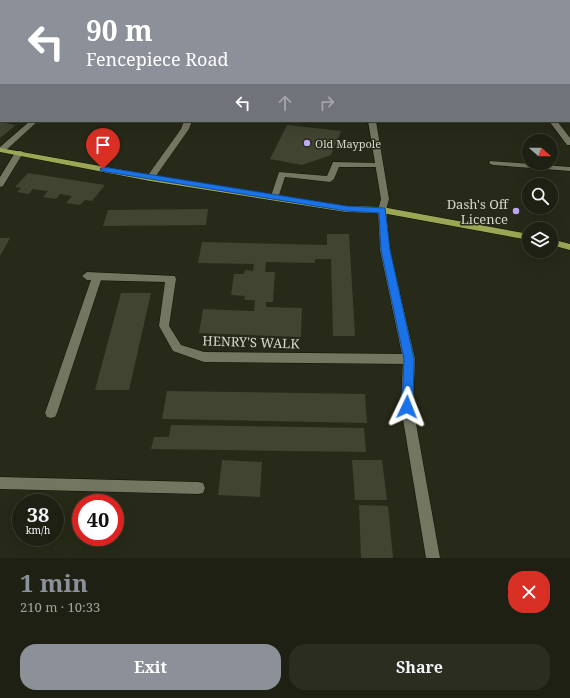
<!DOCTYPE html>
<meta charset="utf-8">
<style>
body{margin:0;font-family:"Noto Serif",serif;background:#2a2d20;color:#f1f3f6;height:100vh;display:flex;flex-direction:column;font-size:15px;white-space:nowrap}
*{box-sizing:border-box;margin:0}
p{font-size:13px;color:#a0a39f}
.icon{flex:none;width:22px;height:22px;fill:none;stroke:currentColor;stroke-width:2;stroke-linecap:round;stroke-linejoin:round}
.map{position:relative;height:558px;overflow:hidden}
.panel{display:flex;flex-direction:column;background:#1d2012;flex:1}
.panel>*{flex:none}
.guide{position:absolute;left:0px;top:0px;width:570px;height:122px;box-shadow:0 4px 16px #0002,0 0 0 1px #3b3e32;background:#8c9099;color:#fff;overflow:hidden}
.needle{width:26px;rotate:111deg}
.fabs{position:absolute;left:522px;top:134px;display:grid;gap:8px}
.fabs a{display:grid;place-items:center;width:36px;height:36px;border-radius:50%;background:#1d2012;box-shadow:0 4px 16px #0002,0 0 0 1px #3b3e32;font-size:20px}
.speed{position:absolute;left:12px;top:494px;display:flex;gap:8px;font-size:20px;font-weight:700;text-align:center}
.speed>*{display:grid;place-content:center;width:52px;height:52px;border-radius:50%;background:#1d2012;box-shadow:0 4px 16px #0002,0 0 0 1px #3b3e32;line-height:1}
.speed small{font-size:10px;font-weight:400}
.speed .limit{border:6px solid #d22;background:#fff;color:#111}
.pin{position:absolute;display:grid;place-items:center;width:34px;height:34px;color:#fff;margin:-41px -17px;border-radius:50% 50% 50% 0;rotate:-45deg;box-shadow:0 0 4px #0007}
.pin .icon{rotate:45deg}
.me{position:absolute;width:44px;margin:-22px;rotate:2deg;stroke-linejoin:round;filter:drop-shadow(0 0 3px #0008)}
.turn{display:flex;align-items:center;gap:14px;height:84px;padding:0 20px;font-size:18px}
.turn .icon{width:52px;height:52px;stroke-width:2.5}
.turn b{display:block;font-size:28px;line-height:34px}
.lanes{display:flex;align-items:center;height:38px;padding:0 20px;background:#0003;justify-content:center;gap:20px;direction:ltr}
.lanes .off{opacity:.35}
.round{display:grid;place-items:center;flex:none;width:42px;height:42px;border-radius:16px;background:#2a2d20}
.headline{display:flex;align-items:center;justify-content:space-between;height:68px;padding:0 20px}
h1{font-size:24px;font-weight:700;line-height:30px;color:#8c9099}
.action{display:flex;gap:8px;margin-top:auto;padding:8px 20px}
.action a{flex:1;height:46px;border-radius:16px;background:#8c9099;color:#fff;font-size:16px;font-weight:700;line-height:46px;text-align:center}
.action a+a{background:#2a2d20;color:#f1f3f6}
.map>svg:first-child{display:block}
.building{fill:#404431}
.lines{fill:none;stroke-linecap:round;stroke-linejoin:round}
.service-casing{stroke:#101203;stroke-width:1}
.minor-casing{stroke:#101203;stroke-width:1}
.tertiary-casing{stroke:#101203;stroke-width:1}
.primary-casing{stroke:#101203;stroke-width:1}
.service{fill:#737762;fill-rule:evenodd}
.minor{fill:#737762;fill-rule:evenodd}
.tertiary{fill:#737762;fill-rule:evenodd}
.primary{fill:#9ca755;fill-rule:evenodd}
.route{fill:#1a73e8;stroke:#114b97}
.poi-dot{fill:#bda9f5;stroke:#272a18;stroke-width:1.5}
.labels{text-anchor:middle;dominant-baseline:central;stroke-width:3;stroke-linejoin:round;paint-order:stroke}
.far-poi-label{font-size:11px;fill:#d7d9ce;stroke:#272a18;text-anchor:start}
.poi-label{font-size:13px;fill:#d7d9ce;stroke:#272a18;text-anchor:end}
.street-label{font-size:13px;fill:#d7d9ce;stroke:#272a18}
</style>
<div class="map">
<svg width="570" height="558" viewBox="0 0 570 558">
<rect width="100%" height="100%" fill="#272a18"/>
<g class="building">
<path d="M0,122L16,125L0,138Z"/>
<path d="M287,125L341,131L331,155L302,165L270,159Z"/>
<path d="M28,173L105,185L92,201L85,200L80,205L66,203L72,196L60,194L56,199L43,197L48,191L33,189L29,194L17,192L21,188L15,187Z"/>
<path d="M208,209L206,225L103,226L108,210Z"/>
<path d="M327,234H349L355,336H333L331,259H315V263L266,262L265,272H275L273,302H266V307L302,308L301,337L199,333L203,309L254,311L255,300H244L245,296L231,295L234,274H244L245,270L253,271L254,264L198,263L202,242L327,245Z"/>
<path d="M0,238H10L0,256Z"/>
<path d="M121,293H151L129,390H95Z"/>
<path d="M167,391L365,394L367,423L162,419Z"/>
<path d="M171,425L364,428L366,452L151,449L154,437H169Z"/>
<path d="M222,460L262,462L260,497L218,495Z"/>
<path d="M352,460H382L387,500H355Z"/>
<path d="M359,505L388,506L393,558H361Z"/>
</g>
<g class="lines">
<g class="service-casing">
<g id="service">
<path d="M0,63H1L0,69Z"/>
<path d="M490,161L570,167V171L493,165L489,163Z"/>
<path d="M333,162L379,163L383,165L379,167H339L334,179L330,182L285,177L278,198H272L271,196L279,172L327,176Z"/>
<path d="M97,273L102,277L57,413L55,417L51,418L47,417L45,413L92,277Z"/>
<path d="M0,477L198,482L203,483L205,488L203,493L198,494L0,489Z"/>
</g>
</g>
<g class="minor-casing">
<g id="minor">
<path d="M109,0H115L108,1Z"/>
<rect x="224" y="0" width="6" height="1"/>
<path d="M347,0H355L356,1H348Z"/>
<rect x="569" y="53" width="1" height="4"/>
<path d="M30,121H38L4,152H0V147Z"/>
<path d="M184,121H192L189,129L153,180H147L146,178L181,129Z"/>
<path d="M368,121H376L389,199L386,210L382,213L378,210L381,199Z"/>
<path d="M549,121H557L570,138V145H567Z"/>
<path d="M16,151H22L23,153L3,186L0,187V177Z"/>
<path d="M87,272L175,276L176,279L169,326L181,345L204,352L409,354L413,356L415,359L413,362L409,364L204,362L173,351L159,326L165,282L87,280L82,276Z"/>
</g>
</g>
<g class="tertiary-casing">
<path id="tertiary" d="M382,207L386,210L390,250L415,359L413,407L440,558H426L401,407L403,359L380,250L378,210Z"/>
</g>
<g class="primary-casing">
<g id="primary">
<path d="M0,148L150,175L346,206L382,207L529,234V240L382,213L346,212L150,181L0,152Z"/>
<path d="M551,239L570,244V250L551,245Z"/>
</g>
</g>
<use href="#service" class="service"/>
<use href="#minor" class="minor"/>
<use href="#tertiary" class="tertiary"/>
<use href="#primary" class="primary"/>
</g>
<path class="route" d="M103,167L346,206L385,208L390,250L414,359L413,407L411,411L407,412L403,411L402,407L404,359L381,250L379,213L346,211L101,171L100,169Z"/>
<g class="poi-dot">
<circle cx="307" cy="143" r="4"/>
<circle cx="516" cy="211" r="4"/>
</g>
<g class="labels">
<g class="far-poi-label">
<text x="315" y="143">Old Maypole</text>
</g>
<g class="poi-label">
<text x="508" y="204">Dash's Off<tspan x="508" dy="15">Licence</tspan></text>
</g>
<g class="street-label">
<text transform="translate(251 342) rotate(2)">HENRY'S WALK</text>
</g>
</g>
</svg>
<div class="fabs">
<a><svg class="needle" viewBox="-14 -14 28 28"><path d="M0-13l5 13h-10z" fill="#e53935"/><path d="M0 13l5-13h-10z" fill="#a0a39f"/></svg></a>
<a><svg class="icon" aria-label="search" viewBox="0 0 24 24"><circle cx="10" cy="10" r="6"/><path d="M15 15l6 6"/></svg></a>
<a><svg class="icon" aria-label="layers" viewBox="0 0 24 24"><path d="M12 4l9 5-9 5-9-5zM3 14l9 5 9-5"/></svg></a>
</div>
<div class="speed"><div>38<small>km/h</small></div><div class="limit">40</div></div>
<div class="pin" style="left:103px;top:169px;background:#d93025"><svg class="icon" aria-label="arrive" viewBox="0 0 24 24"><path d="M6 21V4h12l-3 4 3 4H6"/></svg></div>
<svg class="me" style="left:407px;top:407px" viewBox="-20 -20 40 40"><path d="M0-17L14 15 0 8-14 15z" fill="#1a73e8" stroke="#fff" stroke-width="4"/></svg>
<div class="guide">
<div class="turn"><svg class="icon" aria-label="left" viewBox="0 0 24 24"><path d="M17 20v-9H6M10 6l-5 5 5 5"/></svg><div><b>90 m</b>Fencepiece Road</div></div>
<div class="lanes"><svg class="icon" aria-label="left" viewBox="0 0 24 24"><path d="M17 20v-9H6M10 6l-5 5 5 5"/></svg><svg class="icon off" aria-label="ahead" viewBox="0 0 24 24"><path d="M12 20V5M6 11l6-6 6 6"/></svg><svg class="icon off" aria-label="right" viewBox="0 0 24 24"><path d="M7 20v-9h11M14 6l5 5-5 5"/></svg></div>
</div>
</div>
<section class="panel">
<div class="headline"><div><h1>1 min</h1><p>210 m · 10:33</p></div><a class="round" style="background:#d93025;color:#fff"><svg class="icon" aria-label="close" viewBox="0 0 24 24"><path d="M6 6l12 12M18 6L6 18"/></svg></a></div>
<div class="action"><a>Exit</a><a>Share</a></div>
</section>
